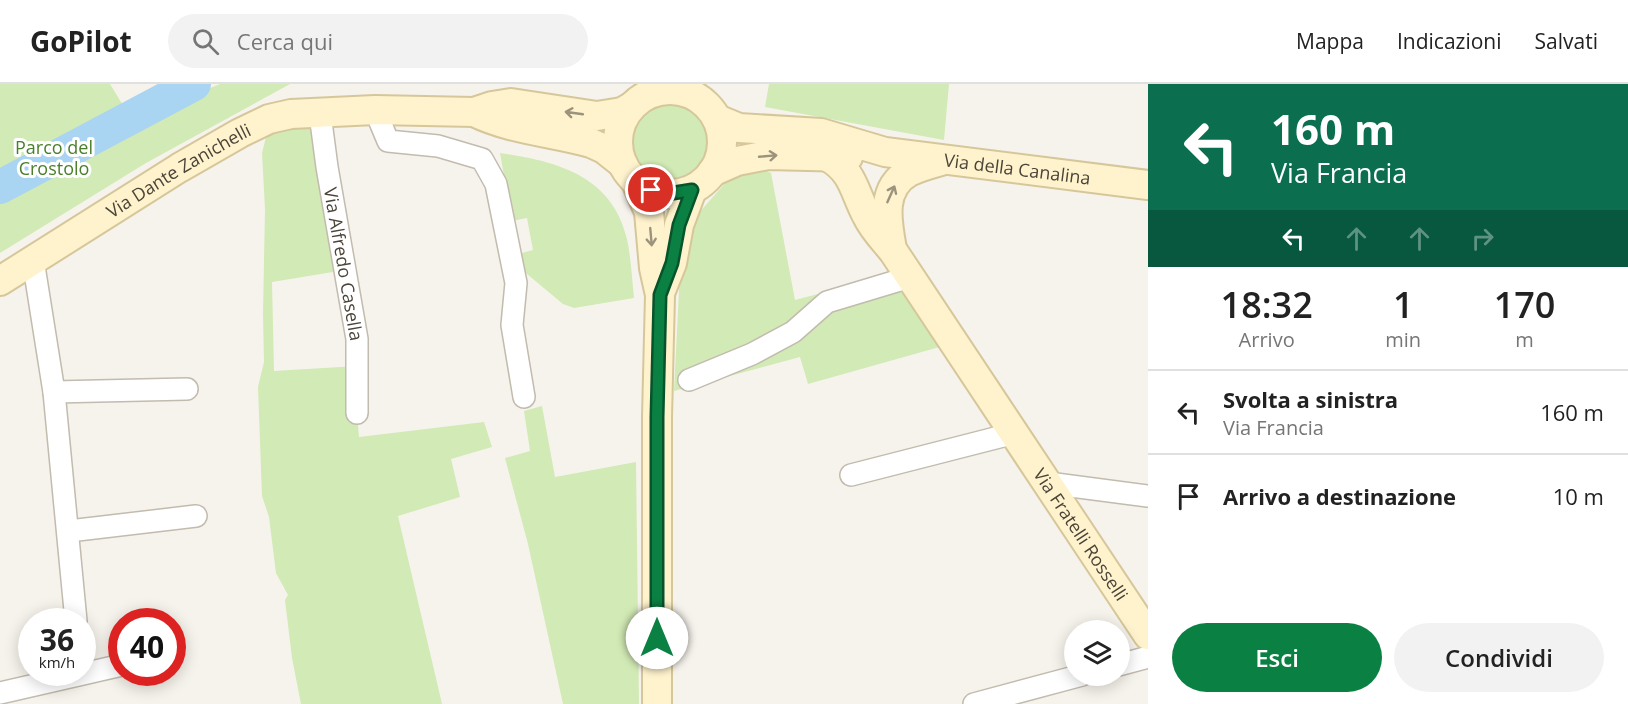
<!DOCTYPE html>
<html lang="it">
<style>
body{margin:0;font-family:"Open Sans",sans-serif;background:#f2f2f2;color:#222;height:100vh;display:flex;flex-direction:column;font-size:22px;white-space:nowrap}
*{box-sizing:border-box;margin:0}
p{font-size:20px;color:#767676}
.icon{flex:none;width:33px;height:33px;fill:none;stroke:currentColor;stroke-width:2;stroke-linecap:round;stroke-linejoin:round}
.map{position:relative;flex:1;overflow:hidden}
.panel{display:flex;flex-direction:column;background:#fff;width:480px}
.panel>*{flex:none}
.hud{background:#0b6e4f;color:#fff;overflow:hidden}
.controls{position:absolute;left:1064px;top:536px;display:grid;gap:12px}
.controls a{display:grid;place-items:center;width:66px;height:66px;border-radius:50%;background:#fff;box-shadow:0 3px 15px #0003;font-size:30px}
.speed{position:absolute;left:18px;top:524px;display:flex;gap:12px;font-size:30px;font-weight:700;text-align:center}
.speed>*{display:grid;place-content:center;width:78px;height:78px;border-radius:50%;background:#fff;box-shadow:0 3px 15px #0003;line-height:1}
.speed small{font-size:15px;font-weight:400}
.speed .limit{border:9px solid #d22;background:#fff;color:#111}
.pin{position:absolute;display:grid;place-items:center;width:51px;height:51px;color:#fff;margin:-26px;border:3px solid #fff;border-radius:50%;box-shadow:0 2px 6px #0007}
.me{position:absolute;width:66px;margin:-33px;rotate:0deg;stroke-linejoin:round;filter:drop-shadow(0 0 4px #0008)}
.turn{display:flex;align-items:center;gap:21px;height:126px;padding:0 24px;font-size:27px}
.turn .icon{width:78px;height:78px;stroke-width:2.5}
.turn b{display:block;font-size:42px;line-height:51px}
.lanes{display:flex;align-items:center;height:57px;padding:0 24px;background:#0003;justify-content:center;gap:30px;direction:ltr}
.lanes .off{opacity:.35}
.eta{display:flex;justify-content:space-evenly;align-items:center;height:102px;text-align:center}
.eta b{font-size:36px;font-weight:600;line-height:42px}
.button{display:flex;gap:12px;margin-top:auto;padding:12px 24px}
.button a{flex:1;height:69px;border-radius:36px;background:#0b8043;color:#fff;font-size:24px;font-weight:600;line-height:69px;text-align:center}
.button a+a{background:#f2f2f2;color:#222}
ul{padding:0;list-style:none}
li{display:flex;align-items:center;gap:18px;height:84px;padding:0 24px;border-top:2px solid #e0e0e0}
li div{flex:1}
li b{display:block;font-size:22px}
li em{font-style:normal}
header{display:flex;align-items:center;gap:36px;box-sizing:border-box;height:84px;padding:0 30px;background:#fff;border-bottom:2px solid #e0e0e0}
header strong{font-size:28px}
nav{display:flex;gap:33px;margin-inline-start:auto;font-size:21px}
.search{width:420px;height:54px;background:#f2f2f2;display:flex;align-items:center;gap:15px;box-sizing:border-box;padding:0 21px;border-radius:33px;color:#767676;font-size:22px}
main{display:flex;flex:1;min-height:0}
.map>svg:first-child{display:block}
.green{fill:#d2eab5}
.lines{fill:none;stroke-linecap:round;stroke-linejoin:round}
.river{stroke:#a9d4f2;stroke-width:34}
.street-casing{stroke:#c2bbae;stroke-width:24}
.secondary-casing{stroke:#d6c79b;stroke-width:32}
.street{stroke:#fff;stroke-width:21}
.secondary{stroke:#fff3cd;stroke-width:28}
.oneway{stroke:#9c937c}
.route-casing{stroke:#07532c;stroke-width:15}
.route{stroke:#0b8043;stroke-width:10}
.labels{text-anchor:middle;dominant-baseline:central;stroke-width:6;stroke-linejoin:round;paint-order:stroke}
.park-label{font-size:18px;fill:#4a7f2a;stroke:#fff}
.street-label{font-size:18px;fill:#4b4439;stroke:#fff}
</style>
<header>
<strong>GoPilot</strong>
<div class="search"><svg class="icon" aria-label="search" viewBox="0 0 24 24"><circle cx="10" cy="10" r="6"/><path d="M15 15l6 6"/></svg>Cerca qui</div>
<nav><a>Mappa</a><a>Indicazioni</a><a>Salvati</a></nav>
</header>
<main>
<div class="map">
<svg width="1148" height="620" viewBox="0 0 1148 620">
<rect width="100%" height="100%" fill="#f6f3ec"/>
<g class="green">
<path d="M0,0H110L132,36L220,0H290L146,79L0,169Z"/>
<path d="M769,0H949L944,56L765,23Z"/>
<circle cx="668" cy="57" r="39"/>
<path d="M320,30L345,186L272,198L274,287L357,282V329L359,353L484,338L492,363L451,375L460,413L398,432L442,620H301L292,574L285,516L288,511L276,489L269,433L262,412L258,303L264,278L263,230L265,125L262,69L267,49Z"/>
<path d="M500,69C556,77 612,91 627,155C631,174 632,195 634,214L574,224L563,220L527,190L523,184L518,170L533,166L527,134L512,137Z"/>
<path d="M758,83L771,89L795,216L898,189L943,262L808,300L800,273L674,307L680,187L689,140L727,97Z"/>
<path d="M542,322L555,393L636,378L639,620H563L528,460L505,374L530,367L524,327Z"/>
</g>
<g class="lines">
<path class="river" d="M0,103L194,0"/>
<g class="street-casing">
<g id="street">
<path d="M375,26L388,57L438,62L482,75L496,100L516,199L512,241L524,313"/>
<path id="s1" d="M320,30L327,83L357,255V329"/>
<path d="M33,176L54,308L76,537"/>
<path d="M689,296L752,270L793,248L827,218L910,193"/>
<path d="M54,308L187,305"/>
<path d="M851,391L1015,349"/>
<path d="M1048,399L1148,412"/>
<path d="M69,447L196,432"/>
<path d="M1119,581L1148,573"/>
<path d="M0,609L122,581"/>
<path d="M974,620L1082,591"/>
</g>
</g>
<g class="secondary-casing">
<g id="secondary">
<circle cx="670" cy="58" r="52"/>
<path d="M474,28C511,46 552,48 591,59L604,65L623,80"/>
<path id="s2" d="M717,35L739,44L821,49L885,68L1148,101"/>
<path id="s3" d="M828,73C854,88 854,108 867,132C873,145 884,156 893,167L1148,551"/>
<path d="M712,88L737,77L768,71L848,73"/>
<path d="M636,98L649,128L654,184L660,211L657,333V620"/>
<path d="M892,165C887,138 880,104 909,88C919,83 930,80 941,77"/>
<path id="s4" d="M0,197L179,84L240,49L269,35L291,30L375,26L474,28L492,22L511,19L597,32L622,28L631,23"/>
<path d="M660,209L672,179L679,141L692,106"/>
</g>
</g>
<use href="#street" class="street"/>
<use href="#secondary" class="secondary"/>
</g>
<defs><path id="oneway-shaft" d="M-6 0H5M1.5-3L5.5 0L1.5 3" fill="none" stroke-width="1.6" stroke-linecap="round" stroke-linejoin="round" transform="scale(1.5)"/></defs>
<g class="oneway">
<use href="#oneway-shaft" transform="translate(574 29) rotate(-172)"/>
<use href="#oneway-shaft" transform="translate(768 72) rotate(-5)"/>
<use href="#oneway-shaft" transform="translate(891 110) rotate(-66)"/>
<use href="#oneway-shaft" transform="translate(651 153) rotate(85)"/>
</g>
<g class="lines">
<g class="route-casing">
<path id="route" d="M651,106L667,110L692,106L679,141L672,179L660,211L657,333V554"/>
</g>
<use href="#route" class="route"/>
</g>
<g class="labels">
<g class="park-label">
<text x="54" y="63">Parco del<tspan x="54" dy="21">Crostolo</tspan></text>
</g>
<g class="street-label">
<text stroke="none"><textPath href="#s2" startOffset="306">Via della Canalina</textPath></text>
<text stroke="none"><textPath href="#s4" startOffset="210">Via Dante Zanichelli</textPath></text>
<text stroke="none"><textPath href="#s1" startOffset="152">Via Alfredo Casella</textPath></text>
<text stroke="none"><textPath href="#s3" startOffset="456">Via Fratelli Rosselli</textPath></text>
</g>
</g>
</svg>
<div class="controls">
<a><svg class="icon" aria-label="layers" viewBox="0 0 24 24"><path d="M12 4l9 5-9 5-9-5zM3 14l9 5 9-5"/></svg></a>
</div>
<div class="speed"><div>36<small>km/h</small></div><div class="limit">40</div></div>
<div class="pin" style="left:651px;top:106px;background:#d93025"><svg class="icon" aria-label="arrive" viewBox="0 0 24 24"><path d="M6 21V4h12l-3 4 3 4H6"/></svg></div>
<svg class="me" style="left:657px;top:554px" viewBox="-20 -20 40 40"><circle r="19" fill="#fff"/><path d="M0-13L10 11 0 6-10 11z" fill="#0b8043"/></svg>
</div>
<section class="panel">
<div class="hud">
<div class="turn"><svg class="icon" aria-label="left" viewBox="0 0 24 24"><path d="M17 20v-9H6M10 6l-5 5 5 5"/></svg><div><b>160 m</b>Via Francia</div></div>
<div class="lanes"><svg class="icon" aria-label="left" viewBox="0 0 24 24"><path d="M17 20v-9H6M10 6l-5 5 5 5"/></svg><svg class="icon off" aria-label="ahead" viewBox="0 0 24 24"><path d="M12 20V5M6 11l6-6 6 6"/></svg><svg class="icon off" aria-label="ahead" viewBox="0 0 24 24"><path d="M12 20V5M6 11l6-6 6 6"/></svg><svg class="icon off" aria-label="right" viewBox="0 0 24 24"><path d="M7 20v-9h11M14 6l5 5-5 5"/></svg></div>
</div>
<div class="eta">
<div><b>18:32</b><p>Arrivo</p></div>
<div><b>1</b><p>min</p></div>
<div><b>170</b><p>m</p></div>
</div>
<ul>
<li><svg class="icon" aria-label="left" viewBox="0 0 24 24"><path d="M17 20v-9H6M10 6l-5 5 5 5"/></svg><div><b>Svolta a sinistra</b><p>Via Francia</p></div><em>160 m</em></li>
<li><svg class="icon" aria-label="arrive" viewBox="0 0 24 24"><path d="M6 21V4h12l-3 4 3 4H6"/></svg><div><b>Arrivo a destinazione</b></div><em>10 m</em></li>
</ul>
<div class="button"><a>Esci</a><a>Condividi</a></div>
</section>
</main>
